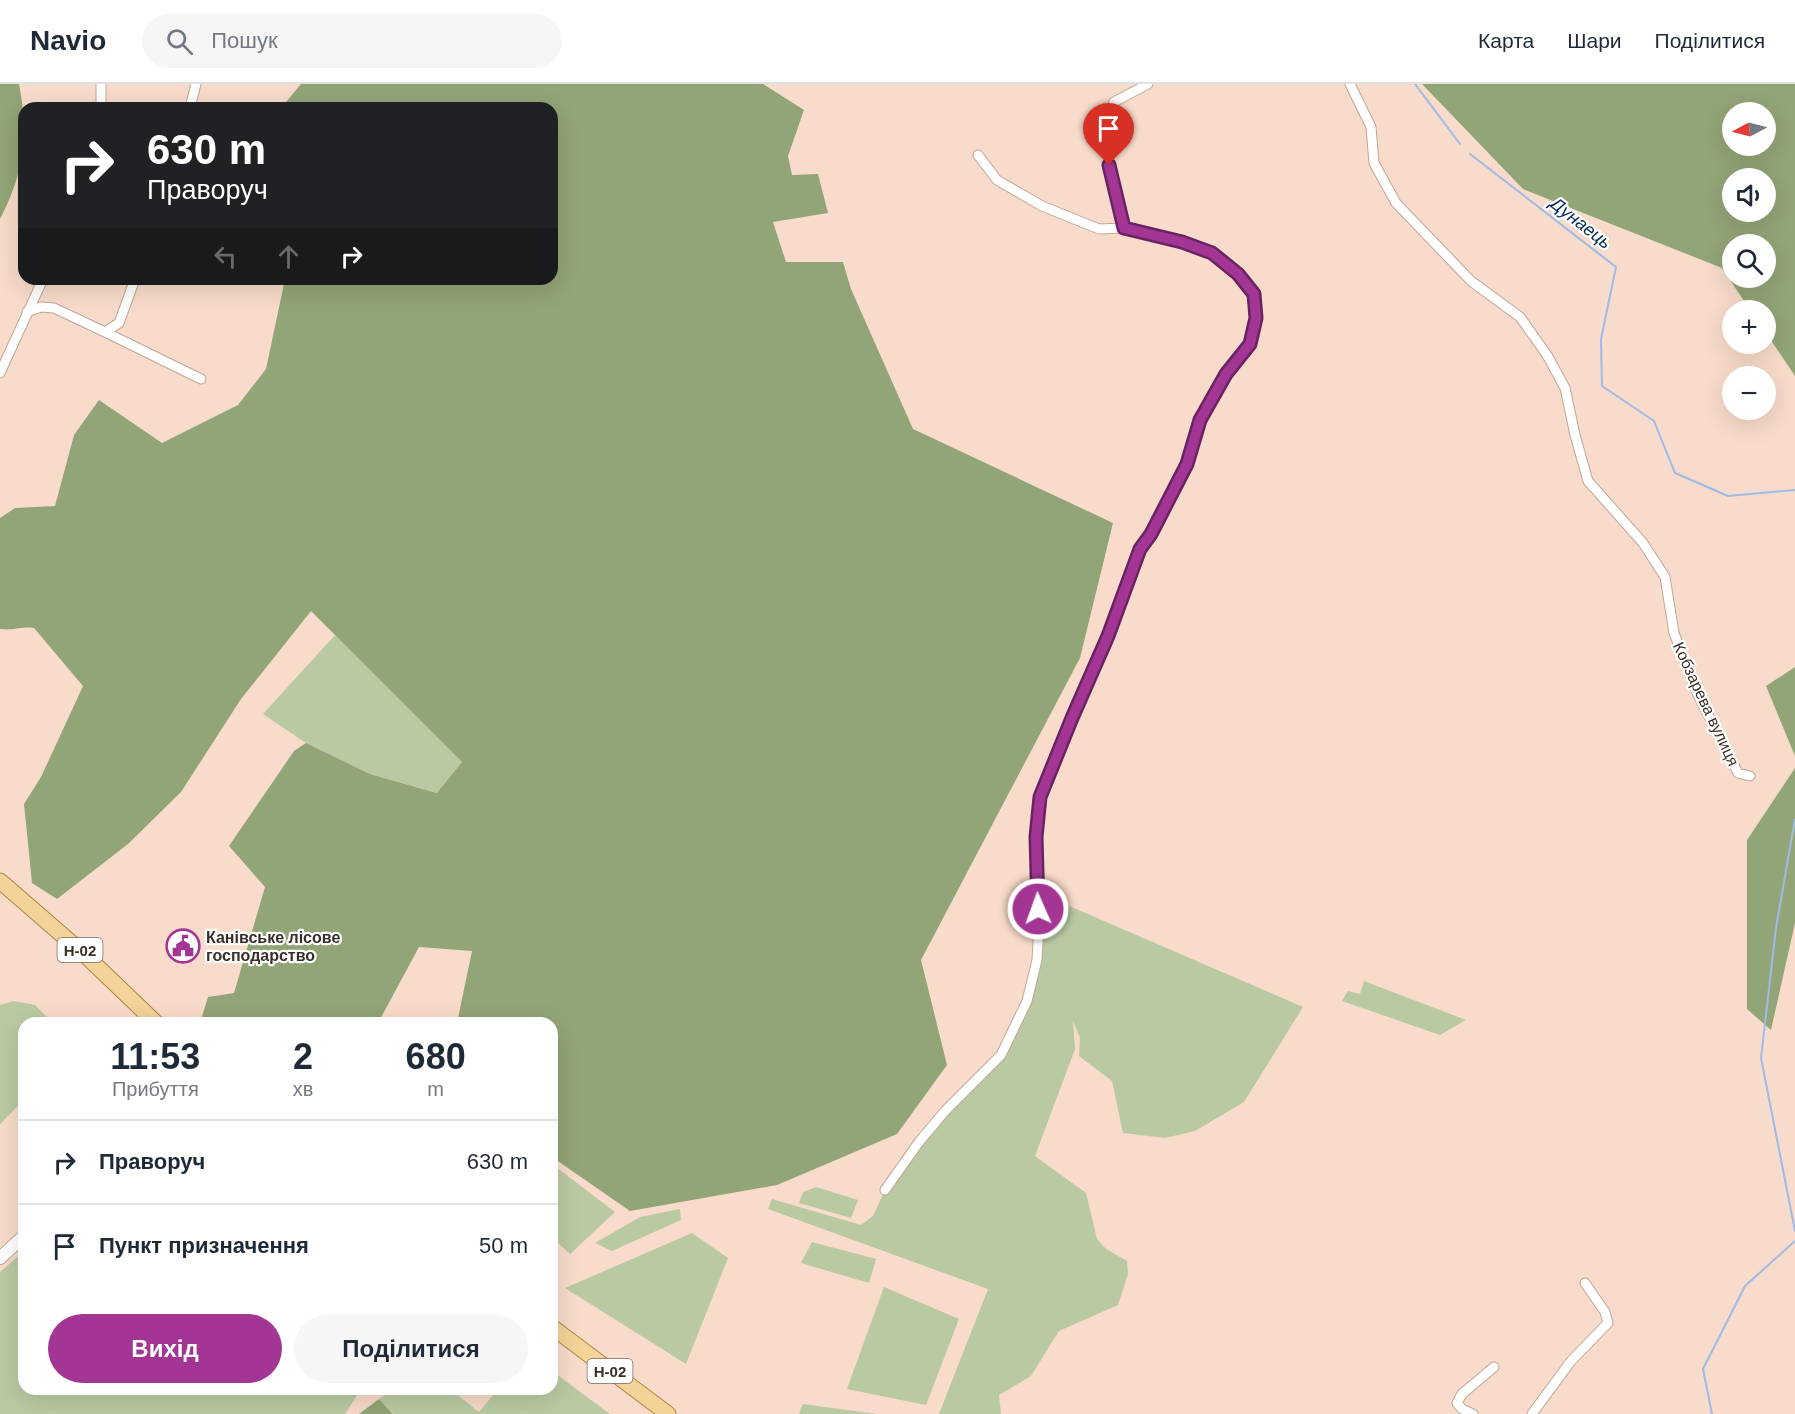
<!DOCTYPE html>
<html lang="uk">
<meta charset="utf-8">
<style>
body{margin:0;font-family:Helvetica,sans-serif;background:#f6f6f7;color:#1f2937;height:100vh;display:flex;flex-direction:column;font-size:22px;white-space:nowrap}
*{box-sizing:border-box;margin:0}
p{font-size:20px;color:#747a83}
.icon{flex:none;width:33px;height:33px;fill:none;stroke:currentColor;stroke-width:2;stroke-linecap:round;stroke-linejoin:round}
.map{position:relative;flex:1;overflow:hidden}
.drawer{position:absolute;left:18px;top:933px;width:540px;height:378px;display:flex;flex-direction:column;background:#fff;border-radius:18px;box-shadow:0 6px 24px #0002}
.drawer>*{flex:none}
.banner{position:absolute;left:18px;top:18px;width:540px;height:183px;border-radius:18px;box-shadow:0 6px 24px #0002;background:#202124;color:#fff;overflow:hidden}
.needle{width:39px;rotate:263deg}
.controls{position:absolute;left:1722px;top:18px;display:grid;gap:12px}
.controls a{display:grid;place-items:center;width:54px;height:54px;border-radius:50%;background:#fff;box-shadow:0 6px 24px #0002;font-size:30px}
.pin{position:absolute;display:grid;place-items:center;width:51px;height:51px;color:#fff;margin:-62px -26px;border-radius:50% 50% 50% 0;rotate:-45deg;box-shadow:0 0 6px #0007}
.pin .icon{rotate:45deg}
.me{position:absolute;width:66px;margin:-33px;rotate:358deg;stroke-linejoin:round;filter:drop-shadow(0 0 4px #0008)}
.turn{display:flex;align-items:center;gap:21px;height:126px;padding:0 30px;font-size:27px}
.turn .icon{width:78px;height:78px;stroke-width:2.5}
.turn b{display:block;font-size:42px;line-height:51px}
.lanes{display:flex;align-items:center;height:57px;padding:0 30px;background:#0003;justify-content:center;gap:30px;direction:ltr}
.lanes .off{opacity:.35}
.eta{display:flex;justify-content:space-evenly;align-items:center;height:102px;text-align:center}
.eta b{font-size:36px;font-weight:700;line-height:42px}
.action{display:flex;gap:12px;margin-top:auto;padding:12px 30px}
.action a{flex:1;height:69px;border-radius:36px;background:#a33695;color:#fff;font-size:24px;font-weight:700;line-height:69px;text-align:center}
.action a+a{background:#f6f6f7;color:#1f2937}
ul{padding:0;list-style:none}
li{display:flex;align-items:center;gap:18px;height:84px;padding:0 30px;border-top:2px solid #e0e1e3}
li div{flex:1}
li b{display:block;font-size:22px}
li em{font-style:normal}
header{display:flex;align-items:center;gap:36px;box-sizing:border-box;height:84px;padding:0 30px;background:#fff;border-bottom:2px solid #e0e1e3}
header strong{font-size:28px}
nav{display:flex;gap:33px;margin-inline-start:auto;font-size:21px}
.search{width:420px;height:54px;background:#f6f6f7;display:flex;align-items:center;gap:15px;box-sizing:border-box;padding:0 21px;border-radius:33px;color:#747a83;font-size:22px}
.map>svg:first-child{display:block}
.green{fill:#b9caa3}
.forest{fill:#92a576;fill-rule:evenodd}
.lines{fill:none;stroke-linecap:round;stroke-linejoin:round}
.stream{stroke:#9dbbe6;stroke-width:2}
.minor-casing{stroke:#c1a696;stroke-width:11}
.tertiary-casing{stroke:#c1a696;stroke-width:14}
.primary-casing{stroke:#ae8645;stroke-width:17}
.minor{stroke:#fff;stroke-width:9}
.tertiary{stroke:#fff;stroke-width:12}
.primary{stroke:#f4d399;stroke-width:15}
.route-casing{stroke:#6a2361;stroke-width:15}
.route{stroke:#a33695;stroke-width:10}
.labels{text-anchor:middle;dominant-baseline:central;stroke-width:4.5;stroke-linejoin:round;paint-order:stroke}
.shield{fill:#fff;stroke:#756d68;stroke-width:1.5}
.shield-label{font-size:15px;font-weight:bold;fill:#3a2f28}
.street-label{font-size:16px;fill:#3a2f28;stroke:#fff}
.poi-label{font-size:16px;font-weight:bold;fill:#3a2f28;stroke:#fff;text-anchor:start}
.water-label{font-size:18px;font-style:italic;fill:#042a5d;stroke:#fff}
</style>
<header>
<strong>Navio</strong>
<div class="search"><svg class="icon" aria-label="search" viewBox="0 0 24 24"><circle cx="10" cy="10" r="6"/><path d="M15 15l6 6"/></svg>Пошук</div>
<nav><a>Карта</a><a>Шари</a><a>Поділитися</a></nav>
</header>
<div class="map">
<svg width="1795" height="1330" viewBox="0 0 1795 1330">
<rect width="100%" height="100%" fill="#f8dbca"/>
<g class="green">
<path d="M335,551L462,678L438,709L370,690L306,659L263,630Z"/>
<path d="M1046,812L1303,923L1244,1018L1195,1047L1165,1054L1123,1049L1112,997L1079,972L1080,954L1073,937L1075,965L1035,1072L1086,1109L1097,1155L1106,1165L1127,1177L1128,1190L1118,1221L1059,1247L1031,1292L999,1311L1001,1330H939L988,1205L768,1125L772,1115L861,1141L873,1132L885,1106L919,1058L1001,970L1027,917L1039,840Z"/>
<path d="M1364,897L1466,936L1440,951L1342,917L1348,907L1360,910Z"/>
<path d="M14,917L35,921L53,939H24V1016L0,1040V921Z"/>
<path d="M552,1080L615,1128L570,1170L552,1153Z"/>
<path d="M816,1103L858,1116L851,1134L799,1119L803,1108Z"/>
<path d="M680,1125L681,1136L612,1167L595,1159L640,1133Z"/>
<path d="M692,1149L728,1174L686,1280L565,1204Z"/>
<path d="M812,1158L876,1175L869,1199L801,1179Z"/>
<path d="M24,1167V1305H365L358,1310L345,1330H0V1188Z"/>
<path d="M884,1203L959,1235L926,1321L847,1305Z"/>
<path d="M552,1287L610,1330H394L379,1315L394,1305H450L479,1328L498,1305H552Z"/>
<path d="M803,1320L877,1330H799Z"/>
</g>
<g class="forest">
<path d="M0,0H19C29,50 24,89 0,135Z"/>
<path d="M301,0H763L804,26L788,72L792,91L818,90L828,129L773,138L786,178H843L851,205L913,345L1113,439L1080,574L921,876L947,981L897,1050L777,1101L630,1127L552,1073V939H457L472,867L419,863L378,939H200L208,913L234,909L265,803L229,762L294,667L306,659L370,690L437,709L462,678L311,527L241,615L181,708L128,760L57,815L32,799L24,720L41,693L83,602L34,544C22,542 12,547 0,545V434L15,424L55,422L74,351L99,316L162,359L238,321L266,285L285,195H552V24H281Z"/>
<path d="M1422,0H1795V292L1766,249V226H1750L1722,184L1523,105ZM1766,28V62H1732V28ZM1766,94V128H1732V94ZM1766,160V194H1732V160Z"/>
<path d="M1795,583V672L1766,602Z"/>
<path d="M1795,684V839L1771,946L1747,925V756Z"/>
<path d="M379,1315L393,1330H359Z"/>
</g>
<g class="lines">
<g class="stream">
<path d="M1415,0L1460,60"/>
<path d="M1470,70L1616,183L1601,255L1602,302L1654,337L1675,389L1728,412L1795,406"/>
<path d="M1795,735L1776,844L1761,974L1795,1147"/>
<path d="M1712,1330L1703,1285L1745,1202L1795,1157"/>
</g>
<g class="minor-casing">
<g id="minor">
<path d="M1350,0L1371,43L1374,79L1396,119L1471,197L1520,233L1547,271L1565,304L1575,351L1588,397L1643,459L1665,493L1674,549L1698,611L1738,689L1750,692"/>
<path d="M101,24V0"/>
<path d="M190,24L196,0"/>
<path d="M1124,144L1112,96L1107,65L1105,44L1114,18L1148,0"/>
<path d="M27,228L41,223L54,224L105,248L119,239L135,195"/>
<path d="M105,248L201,295"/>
<path d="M0,289L43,195"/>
<path d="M885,1106L919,1058L945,1027L1001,971L1027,917L1037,876L1039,840L1036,753L1040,713L1072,634L1108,552L1140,465L1151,450L1187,380L1200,336L1226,290L1250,260L1256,234L1254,210L1237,190L1212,169L1182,158L1124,144L1099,145L1042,122L997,96L978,71"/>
<path d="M1473,1330L1462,1325L1457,1319L1462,1310L1494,1283"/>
<path d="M1532,1330L1571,1277L1608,1239L1605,1228L1585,1199"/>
</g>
</g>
<g class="tertiary-casing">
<path id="tertiary" d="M0,1174L24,1152"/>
</g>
<g class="primary-casing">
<g id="primary">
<path d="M0,797L83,869L156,939"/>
<path d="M552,1243L668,1330"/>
</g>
</g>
<use href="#minor" class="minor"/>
<use href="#tertiary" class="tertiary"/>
<use href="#primary" class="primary"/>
</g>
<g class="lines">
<g class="route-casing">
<path id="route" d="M1038,825L1036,753L1040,713L1072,634L1108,552L1140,465L1151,450L1187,380L1200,336L1226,290L1250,260L1256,234L1254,210L1238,190L1212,169L1182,158L1124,144L1109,81"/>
</g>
<use href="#route" class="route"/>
</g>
<defs>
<g id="civic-ring" transform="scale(1.725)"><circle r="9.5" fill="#fff" stroke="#a33695" stroke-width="1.5"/><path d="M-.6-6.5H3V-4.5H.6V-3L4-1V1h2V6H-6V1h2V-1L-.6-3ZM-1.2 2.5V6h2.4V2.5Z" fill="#a33695"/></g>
</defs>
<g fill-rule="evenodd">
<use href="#civic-ring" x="183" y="862"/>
</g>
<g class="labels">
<g class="shield">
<rect x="57.5" y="854" width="45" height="24" rx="4.5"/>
<rect x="587.5" y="1275" width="45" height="24" rx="4.5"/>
</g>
<g class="shield-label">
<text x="80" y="866">Н-02</text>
<text x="610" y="1287">Н-02</text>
</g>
<g class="street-label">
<text transform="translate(1706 620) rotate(65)">Кобзарева вулиця</text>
</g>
<g class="poi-label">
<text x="206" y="853">Канівське лісове<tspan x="206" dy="18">господарство</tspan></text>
</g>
<g class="water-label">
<text transform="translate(1581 139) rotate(38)">Дунаець</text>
</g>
</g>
</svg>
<div class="controls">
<a><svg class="needle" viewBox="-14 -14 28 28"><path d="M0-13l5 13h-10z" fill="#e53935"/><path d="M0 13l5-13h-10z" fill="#747a83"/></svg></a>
<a><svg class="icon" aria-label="sound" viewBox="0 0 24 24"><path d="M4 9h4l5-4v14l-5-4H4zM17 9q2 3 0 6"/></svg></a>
<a><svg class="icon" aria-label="search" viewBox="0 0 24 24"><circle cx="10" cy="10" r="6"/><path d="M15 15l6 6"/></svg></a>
<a>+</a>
<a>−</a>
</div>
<div class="pin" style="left:1109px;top:81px;background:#d93025"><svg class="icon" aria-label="arrive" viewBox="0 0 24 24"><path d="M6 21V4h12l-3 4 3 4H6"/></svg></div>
<svg class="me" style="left:1038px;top:825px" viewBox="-20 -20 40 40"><circle r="17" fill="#a33695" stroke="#fff" stroke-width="3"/><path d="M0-11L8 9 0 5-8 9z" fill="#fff"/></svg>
<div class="banner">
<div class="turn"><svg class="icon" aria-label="right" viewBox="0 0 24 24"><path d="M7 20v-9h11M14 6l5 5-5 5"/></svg><div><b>630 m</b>Праворуч</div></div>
<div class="lanes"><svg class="icon off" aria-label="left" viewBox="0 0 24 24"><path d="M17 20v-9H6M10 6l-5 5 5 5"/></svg><svg class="icon off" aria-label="ahead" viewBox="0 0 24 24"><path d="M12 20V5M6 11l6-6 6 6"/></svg><svg class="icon" aria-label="right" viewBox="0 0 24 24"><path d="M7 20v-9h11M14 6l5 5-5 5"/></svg></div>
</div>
<section class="drawer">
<div class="eta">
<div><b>11:53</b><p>Прибуття</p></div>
<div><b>2</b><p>хв</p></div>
<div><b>680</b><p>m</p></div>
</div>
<ul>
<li><svg class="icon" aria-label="right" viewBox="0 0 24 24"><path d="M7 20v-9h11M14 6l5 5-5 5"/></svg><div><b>Праворуч</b></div><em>630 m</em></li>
<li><svg class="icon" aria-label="arrive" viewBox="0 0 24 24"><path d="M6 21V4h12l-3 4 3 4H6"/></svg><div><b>Пункт призначення</b></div><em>50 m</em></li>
</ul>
<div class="action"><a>Вихід</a><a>Поділитися</a></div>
</section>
</div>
